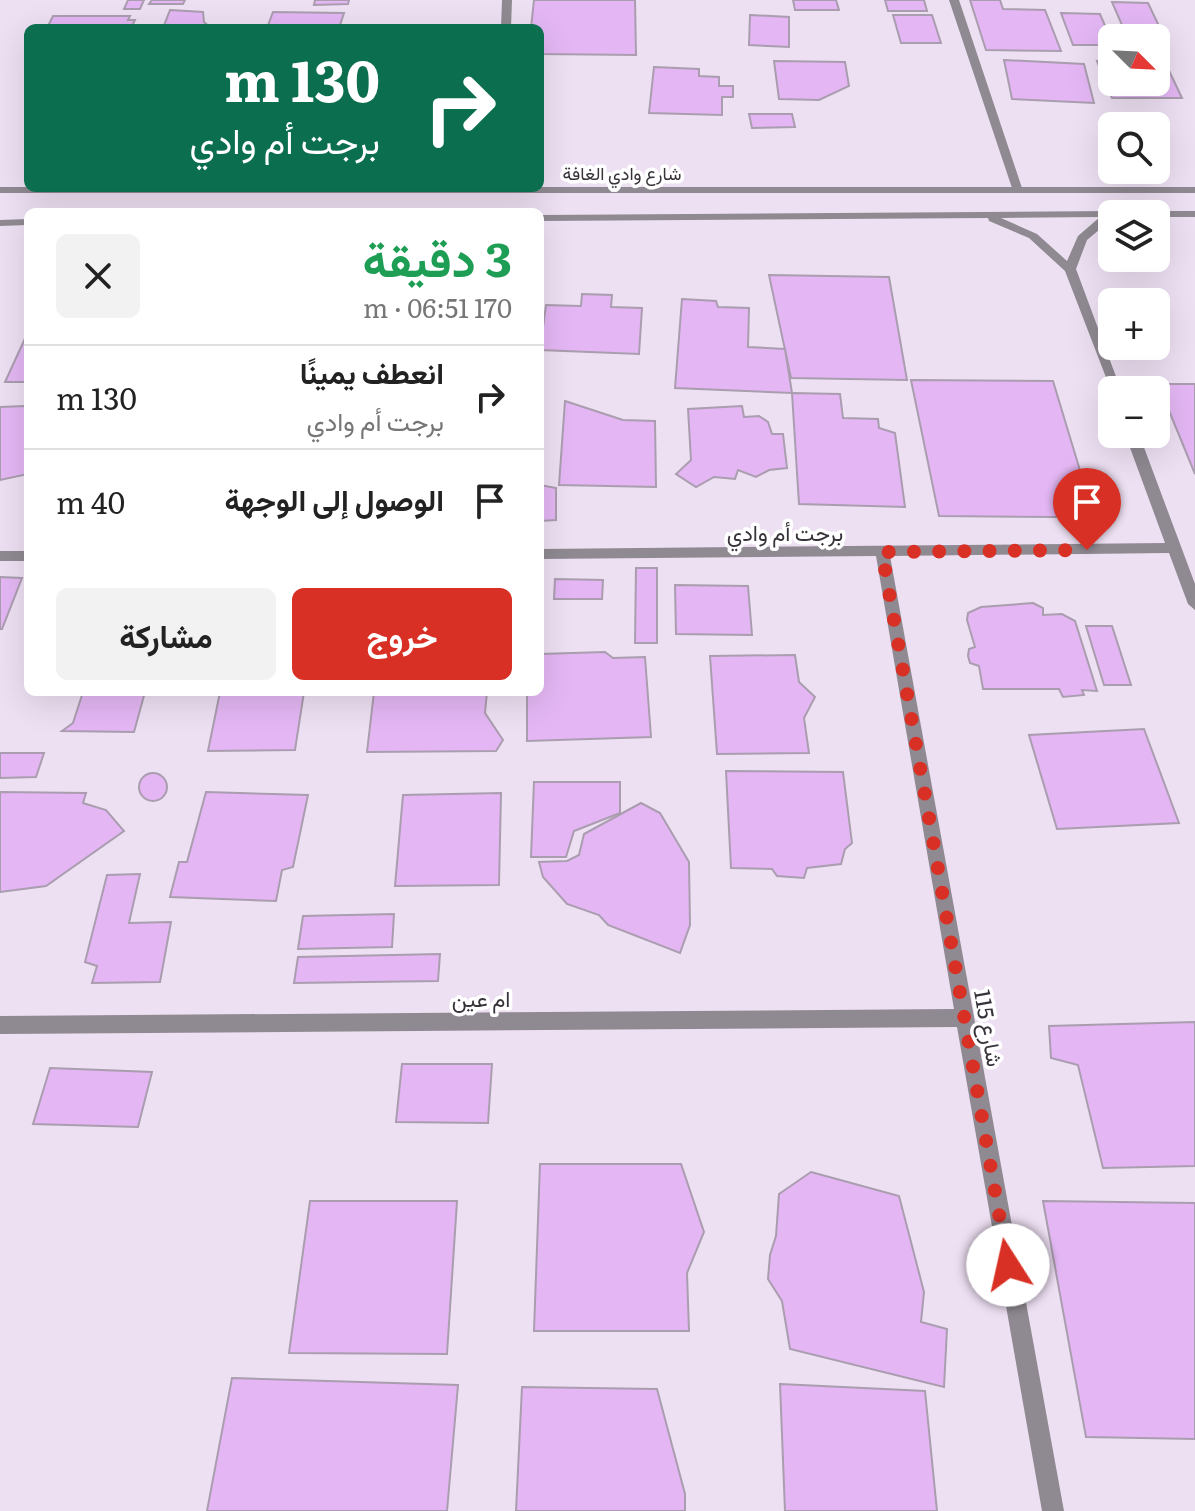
<!DOCTYPE html>
<html lang="ar">
<meta charset="utf-8">
<style>
body{margin:0;font-family:Literata,Vazirmatn,serif;background:#f2f2f2;color:#222;direction:rtl;height:100vh;display:flex;flex-direction:column;font-size:30px;white-space:nowrap}
*{box-sizing:border-box;margin:0}
p{font-size:26px;color:#767676}
.icon{flex:none;width:44px;height:44px;fill:none;stroke:currentColor;stroke-width:2;stroke-linecap:round;stroke-linejoin:round}
.map{position:relative;flex:1;overflow:hidden;direction:ltr}
.side{position:absolute;left:24px;top:208px;width:520px;height:488px;display:flex;flex-direction:column;background:#fff;border-radius:12px;box-shadow:0 8px 32px #0002;direction:rtl}
.side>*{flex:none}
.hud{position:absolute;left:24px;top:24px;width:520px;height:168px;border-radius:12px;box-shadow:0 8px 32px #0002;direction:rtl;background:#0b6e4f;color:#fff;overflow:hidden}
.needle{width:52px;rotate:114deg}
.tools{position:absolute;left:1098px;top:24px;display:grid;gap:16px}
.tools a{display:grid;place-items:center;width:72px;height:72px;border-radius:12px;background:#fff;box-shadow:0 8px 32px #0002;font-size:40px}
.pin{position:absolute;display:grid;place-items:center;width:68px;height:68px;color:#fff;margin:-82px -34px;border-radius:50% 50% 50% 0;rotate:-45deg;box-shadow:0 0 8px #0007}
.pin .icon{rotate:45deg}
.me{position:absolute;width:88px;margin:-44px;rotate:350deg;stroke-linejoin:round;filter:drop-shadow(0 0 6px #0008)}
.turn{display:flex;align-items:center;gap:28px;height:168px;padding:0 32px;font-size:36px}
.turn .icon{width:104px;height:104px;stroke-width:2.5}
.turn b{display:block;font-size:56px;line-height:68px}
.round{display:grid;place-items:center;flex:none;width:84px;height:84px;border-radius:12px;background:#f2f2f2}
.headline{display:flex;align-items:center;justify-content:space-between;height:136px;padding:0 32px}
h1{font-size:48px;font-weight:700;line-height:60px;color:#1e9e55}
.cta{display:flex;gap:16px;margin-top:auto;padding:16px 32px}
.cta a{flex:1;height:92px;border-radius:12px;background:#d93025;color:#fff;font-size:32px;font-weight:700;line-height:92px;text-align:center}
.cta a+a{background:#f2f2f2;color:#222}
ul{padding:0;list-style:none}
li{display:flex;align-items:center;gap:24px;height:104px;padding:0 32px;border-top:2px solid #e0e0e0}
li div{flex:1}
li b{display:block;font-size:30px}
li em{font-style:normal}
.map>svg:first-child{display:block}
.building{fill:#e4b7f4;stroke:#aa9daf;stroke-width:2}
.lines{fill:none;stroke-linecap:round;stroke-linejoin:round}
.service{fill:#8f8991;fill-rule:evenodd}
.minor{fill:#8f8991;fill-rule:evenodd}
.route{stroke:#d93025;stroke-width:14;stroke-dasharray:0 25.2}
.labels{text-anchor:middle;dominant-baseline:central;stroke-width:7;stroke-linejoin:round;paint-order:stroke}
.far-street-label{font-size:18px;fill:#38333a;stroke:#fff}
.street-label{font-size:22px;fill:#38333a;stroke:#fff}
</style>
<div class="map">
<svg width="1195" height="1511" viewBox="0 0 1195 1511">
<rect width="100%" height="100%" fill="#eee0f3"/>
<g class="building">
<path d="M128,0H144L140,9H124Z"/>
<path d="M152,0H185L183,4H149Z"/>
<path d="M315,0H349L348,4L314,5Z"/>
<path d="M534,0H635L636,55L540,54V28H531Z"/>
<path d="M793,0H836L839,10H795Z"/>
<path d="M885,0H924L927,11H888Z"/>
<path d="M970,0H1000L1003,9L1045,10L1061,51L986,50Z"/>
<path d="M1112,2L1148,3L1159,26L1122,25Z"/>
<path d="M170,10L203,12L204,22L211,28H163Z"/>
<path d="M273,12L344,13L339,28H267Z"/>
<path d="M1061,13L1100,14L1109,35L1121,38H1112V45H1073Z"/>
<path d="M750,15L789,17V47L749,45Z"/>
<path d="M893,15H932L941,43H901Z"/>
<path d="M53,16H130L128,20H135L131,28H47Z"/>
<path d="M1004,60L1084,64L1094,103L1012,99Z"/>
<path d="M774,61L845,62L849,86L819,100L779,99Z"/>
<path d="M1097,61H1112V82H1156V62H1165L1182,98H1112Z"/>
<path d="M654,67L699,69V76L719,77V86H733V97H722V115L649,113Z"/>
<path d="M749,114H792L795,127L752,128Z"/>
<path d="M769,275L889,277L907,380L791,378Z"/>
<path d="M582,294L612,295L611,307L642,308L639,354L540,350L546,305L581,306Z"/>
<path d="M682,299L716,301L718,307L749,308L748,347L785,349L792,393L675,388Z"/>
<path d="M28,332V382H5Z"/>
<path d="M911,380L1053,381L1082,477L1056,517L939,516Z"/>
<path d="M1158,384H1195V474Z"/>
<path d="M792,393L840,394L843,418L878,419L879,428L895,433L905,507L799,504Z"/>
<path d="M565,401L623,420L655,421L656,487L559,485Z"/>
<path d="M25,406L28,407V474L0,480V407Z"/>
<path d="M742,406L744,417L759,416L768,422L772,434H783L787,468L769,470L756,477L738,470L735,479L714,477L696,487L676,474L691,460L688,409Z"/>
<path d="M540,485L556,488V520L540,521Z"/>
<path d="M636,568H657V643H635Z"/>
<path d="M0,577L22,578L2,629H0Z"/>
<path d="M555,579L603,580L602,599H554Z"/>
<path d="M675,585L748,586L752,635L676,634Z"/>
<path d="M1033,603L1043,608V615L1062,614L1075,621L1097,691L1082,690L1084,695L1063,697L1059,689H983L979,666L970,663L968,656L969,649L975,647L967,620L968,613L981,607Z"/>
<path d="M1086,626H1112L1131,685H1104Z"/>
<path d="M605,652L613,658L645,657L651,737L527,741V692H540V654Z"/>
<path d="M795,655L799,682L815,697L804,718L809,753L717,754L710,656Z"/>
<path d="M83,692H145L134,732L62,731L73,723Z"/>
<path d="M220,692H304L295,750L208,751Z"/>
<path d="M374,692H487L485,713L503,740L496,751L367,752Z"/>
<path d="M1144,729L1179,823L1057,829L1029,735Z"/>
<path d="M0,753H44L36,777L0,778Z"/>
<path d="M726,771L843,772L852,843L845,849L841,864L807,868L804,878L777,876L772,869L731,868Z"/>
<circle cx="153" cy="787" r="14"/>
<path d="M534,782H620V813L574,831L566,857H531Z"/>
<path d="M0,792L86,793L83,803L106,810L124,831L46,886L0,892Z"/>
<path d="M206,792L308,795L293,867L282,870L276,901L170,897L179,862H187Z"/>
<path d="M501,793L499,885L395,886L403,795Z"/>
<path d="M641,803L660,813L689,862L690,925L680,953L608,925L599,915L567,904L543,877L539,862L567,861L579,855L584,834Z"/>
<path d="M140,874L129,923L171,922L160,982L92,983L97,966L85,962L107,875Z"/>
<path d="M394,914L392,947L298,949L303,916Z"/>
<path d="M440,954L438,981L294,983L298,957Z"/>
<path d="M1195,1022V1166L1103,1168L1078,1065L1051,1058L1049,1026Z"/>
<path d="M402,1064H492L488,1123L396,1122Z"/>
<path d="M50,1068L152,1072L138,1127L33,1124Z"/>
<path d="M540,1164H681L704,1232L687,1273L689,1331H534Z"/>
<path d="M811,1172L899,1196L924,1292L921,1322L947,1329L944,1387L790,1349L782,1301L768,1279L770,1255L776,1236L779,1194Z"/>
<path d="M310,1201H457L447,1354L289,1353Z"/>
<path d="M1043,1201L1195,1203V1439L1086,1437Z"/>
<path d="M232,1378L458,1385L447,1511H207Z"/>
<path d="M780,1384L925,1391L937,1511H785Z"/>
<path d="M522,1387L657,1389L685,1494V1511H516Z"/>
</g>
<g class="lines">
<path class="service" d="M949,0H959L1023,191L1022,193L1013,191Z"/>
<g class="minor">
<path d="M502,0H512L511,28H501Z"/>
<rect x="0" y="187" width="1195" height="6"/>
<path d="M1112,211L1118,214H1112V219L1087,240L1076,269L1121,390H1112V393L1065,271L1029,238L989,221L988,218L540,221V215ZM1100,217L1078,236L1067,261L1037,234L1001,218Z"/>
<path d="M1156,211H1195V217H1156V214H1150Z"/>
<path d="M28,219V225L0,226V220Z"/>
<path d="M1125,434H1139L1195,584V610L1188,604L1169,553L890,556L1064,1511H1042L957,1027L0,1034V1016L954,1009L876,556L540,559V549L1165,543Z"/>
<rect x="0" y="551" width="28" height="10"/>
</g>
</g>
<g class="lines">
<path class="route" d="M1008,1265L882,552L1087,550"/>
</g>
<g class="labels">
<g class="far-street-label">
<text x="622" y="172">شارع وادي الغافة</text>
</g>
<g class="street-label">
<text x="785" y="531">برجت أم وادي</text>
<text x="481" y="997">ام عين</text>
<text transform="translate(990 1028) rotate(80)">شارع 115</text>
</g>
</g>
</svg>
<div class="tools">
<a><svg class="needle" viewBox="-14 -14 28 28"><path d="M0-13l5 13h-10z" fill="#e53935"/><path d="M0 13l5-13h-10z" fill="#767676"/></svg></a>
<a><svg class="icon" aria-label="search" viewBox="0 0 24 24"><circle cx="10" cy="10" r="6"/><path d="M15 15l6 6"/></svg></a>
<a><svg class="icon" aria-label="layers" viewBox="0 0 24 24"><path d="M12 4l9 5-9 5-9-5zM3 14l9 5 9-5"/></svg></a>
<a>+</a>
<a>−</a>
</div>
<div class="pin" style="left:1087px;top:550px;background:#d93025"><svg class="icon" aria-label="arrive" viewBox="0 0 24 24"><path d="M6 21V4h12l-3 4 3 4H6"/></svg></div>
<svg class="me" style="left:1008px;top:1265px" viewBox="-20 -20 40 40"><circle r="19" fill="#fff"/><path d="M0-13L10 11 0 6-10 11z" fill="#d93025"/></svg>
<div class="hud">
<div class="turn"><svg class="icon" aria-label="right" viewBox="0 0 24 24"><path d="M7 20v-9h11M14 6l5 5-5 5"/></svg><div><b>130 m</b>برجت أم وادي</div></div>
</div>
<section class="side">
<div class="headline"><div><h1>3 دقيقة</h1><p>170 m · 06:51</p></div><a class="round"><svg class="icon" aria-label="close" viewBox="0 0 24 24"><path d="M6 6l12 12M18 6L6 18"/></svg></a></div>
<ul>
<li><svg class="icon" aria-label="right" viewBox="0 0 24 24"><path d="M7 20v-9h11M14 6l5 5-5 5"/></svg><div><b>انعطف يمينًا</b><p>برجت أم وادي</p></div><em>130 m</em></li>
<li><svg class="icon" aria-label="arrive" viewBox="0 0 24 24"><path d="M6 21V4h12l-3 4 3 4H6"/></svg><div><b>الوصول إلى الوجهة</b></div><em>40 m</em></li>
</ul>
<div class="cta"><a>خروج</a><a>مشاركة</a></div>
</section>
</div>
